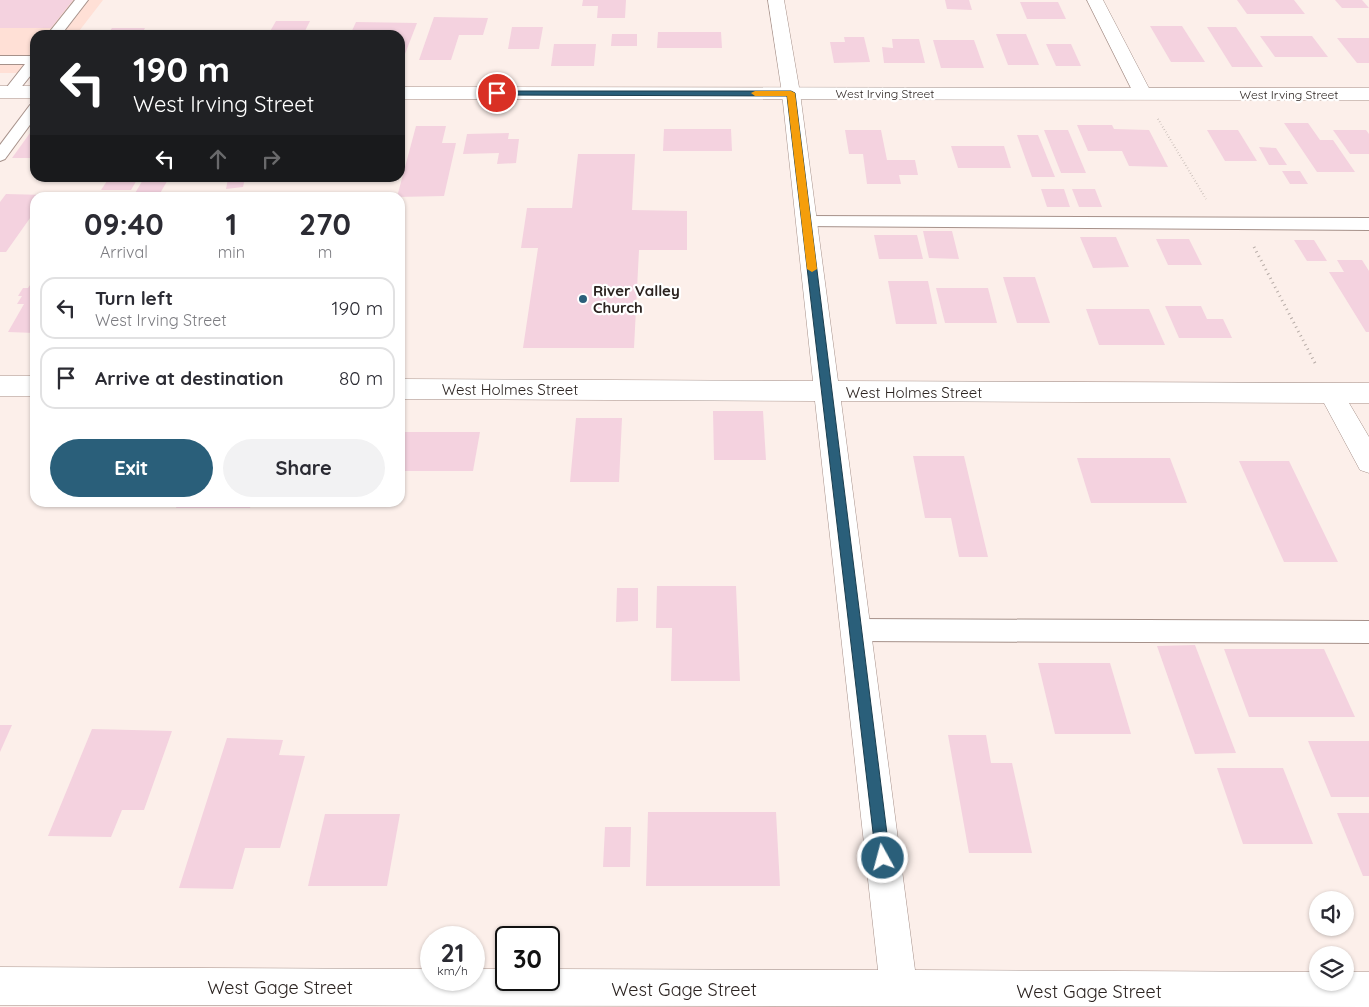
<!DOCTYPE html>
<style>
body{margin:0;font-family:Quicksand,sans-serif;background:#f2f2f3;color:#2b2b33;height:100vh;display:flex;flex-direction:column;font-size:19px;white-space:nowrap}
*{box-sizing:border-box;margin:0}
p{font-size:16px;color:#7c7c81}
.icon{flex:none;width:28px;height:28px;fill:none;stroke:currentColor;stroke-width:2;stroke-linecap:round;stroke-linejoin:round}
.map{position:relative;flex:1;overflow:hidden}
.sheet{position:absolute;left:30px;top:192px;width:375px;height:315px;display:flex;flex-direction:column;background:#fff;border-radius:15px;box-shadow:0 1px 4px #0004}
.sheet>*{flex:none}
.top-card{position:absolute;left:30px;top:30px;width:375px;height:152px;border-radius:15px;box-shadow:0 1px 4px #0004;background:#202124;color:#fff;overflow:hidden}
.buttons{position:absolute;left:1309px;top:891px;display:grid;gap:10px}
.buttons a{display:grid;place-items:center;width:45px;height:45px;border-radius:50%;background:#fff;box-shadow:0 1px 4px #0004;font-size:25px}
.speed{position:absolute;left:420px;top:926px;display:flex;gap:10px;font-size:25px;font-weight:700;text-align:center}
.speed>*{display:grid;place-content:center;width:65px;height:65px;border-radius:50%;background:#fff;box-shadow:0 1px 4px #0004;line-height:1}
.speed small{font-size:12px;font-weight:400}
.speed .limit{border:2px solid #111;border-radius:8px;background:#fff;color:#111}
.pin{position:absolute;display:grid;place-items:center;width:42px;height:42px;color:#fff;margin:-21px;border:2px solid #fff;border-radius:50%;box-shadow:0 1px 5px #0007}
.me{position:absolute;width:55px;margin:-28px;rotate:353deg;stroke-linejoin:round;filter:drop-shadow(0 0 4px #0008)}
.turn{display:flex;align-items:center;gap:18px;height:105px;padding:0 20px;font-size:22px}
.turn .icon{width:65px;height:65px;stroke-width:2.5}
.turn b{display:block;font-size:35px;line-height:42px}
.lanes{display:flex;align-items:center;height:48px;padding:0 20px;background:#0003;justify-content:center;gap:25px;direction:ltr}
.lanes .off{opacity:.35}
.eta{display:flex;justify-content:space-evenly;align-items:center;height:85px;text-align:center}
.eta b{font-size:30px;font-weight:700;line-height:35px}
.cta{display:flex;gap:10px;margin-top:auto;padding:10px 20px}
.cta a{flex:1;height:58px;border-radius:30px;background:#2a5f7a;color:#fff;font-size:20px;font-weight:700;line-height:58px;text-align:center}
.cta a+a{background:#f2f2f3;color:#2b2b33}
ul{padding:0;list-style:none}
li{display:flex;align-items:center;gap:15px;height:62px;margin:0 10px 8px;padding:0 10px;border:2px solid #e1e1e2;border-radius:15px}
li div{flex:1}
li b{display:block;font-size:19px}
li em{font-style:normal}
.map>svg:first-child{display:block}
.built{fill:#ffe0d6}
.building{fill:#f4d2df}
.lines{fill:none;stroke-linecap:round;stroke-linejoin:round}
.service-casing{stroke:#a6918a;stroke-width:2}
.minor-casing{stroke:#a6918a;stroke-width:1}
.tertiary-casing{stroke:#a6918a;stroke-width:1}
.path-far1{stroke:#b6aba6;stroke-width:2;stroke-dasharray:0.5 2.5;stroke-linecap:butt}
.path{stroke:#b6aba6;stroke-width:3;stroke-dasharray:1 4;stroke-linecap:butt}
.service{fill:#fff;fill-rule:evenodd}
.minor{fill:#fff;fill-rule:evenodd}
.tertiary{fill:#fff;fill-rule:evenodd}
.route{fill:#2a5f7a;stroke:#1b3e4f}
.slow{fill:#f59e0b}
.poi-dot{fill:#2a5f7a;stroke:#fff;stroke-width:2}
.labels{text-anchor:middle;dominant-baseline:central;stroke-width:4.5;stroke-linejoin:round;paint-order:stroke}
.far-street-label{font-size:12px;fill:#2c2421;stroke:#fff}
.poi-label{font-size:15px;font-weight:bold;fill:#2c2421;stroke:#fff;text-anchor:start}
.street-label{font-size:15px;fill:#2c2421;stroke:#fff}
.near-street-label{font-size:18px;fill:#2c2421;stroke:#fff}
</style>
<div class="map">
<svg width="1369" height="1007" viewBox="0 0 1369 1007">
<rect width="100%" height="100%" fill="#fcefea"/>
<path class="built" d="M0,0H103L76,35H35V73H0Z"/>
<g class="building">
<path d="M0,0H73L51,28H0Z"/>
<path d="M583,0H626L625,18H597L598,6H582Z"/>
<path d="M945,0H969L972,10L947,9Z"/>
<path d="M1237,0H1294L1305,14H1247Z"/>
<path d="M1335,0H1362L1369,8H1342Z"/>
<path d="M1020,2H1058L1066,19H1027Z"/>
<path d="M434,17L488,18L483,35H459L451,60H419Z"/>
<path d="M276,21H310L303,35H268Z"/>
<path d="M356,22L417,23L405,54H400V35H350Z"/>
<path d="M1150,26H1182L1205,62H1171Z"/>
<path d="M512,27H543L539,49H508Z"/>
<path d="M1207,27H1236L1263,67H1232Z"/>
<path d="M112,28H145L141,35H107Z"/>
<path d="M658,32H721L722,48H657Z"/>
<path d="M612,34H637V46H611Z"/>
<path d="M996,34H1026L1039,65H1008Z"/>
<path d="M1260,36H1312L1328,57H1275Z"/>
<path d="M844,37H864L870,62L834,63L830,42H845Z"/>
<path d="M1337,38H1369V63H1357Z"/>
<path d="M892,39H919L925,63H884L882,47L893,48Z"/>
<path d="M933,40H974L984,68H941Z"/>
<path d="M554,44H596L594,66H551Z"/>
<path d="M1046,44H1071L1081,66H1056Z"/>
<path d="M1284,123H1308L1320,140H1333L1355,172H1317Z"/>
<path d="M1077,125H1112L1114,129L1149,130L1168,167L1129,166L1122,151H1088Z"/>
<path d="M35,126V158H12Z"/>
<path d="M416,126H446L442,143H456L444,196L397,197Z"/>
<path d="M664,129H731L732,151H663Z"/>
<path d="M845,130H881L887,160H915L918,175H899L901,184H867L863,154H849Z"/>
<path d="M1044,130H1068L1086,173H1061Z"/>
<path d="M1207,130H1238L1257,161H1225Z"/>
<path d="M1333,130H1366L1369,134V154H1350Z"/>
<path d="M509,133L508,139H519L516,163L497,164L499,153L463,154L467,134Z"/>
<path d="M1017,135H1038L1055,177H1032Z"/>
<path d="M951,146H1004L1011,168H958Z"/>
<path d="M1259,147L1276,148L1287,165H1269Z"/>
<path d="M578,154H635L632,210L687,211V250H639L634,348H523L538,248H521L527,208H572Z"/>
<path d="M1282,171H1300L1308,184H1290Z"/>
<path d="M109,178H138L131,190H101Z"/>
<path d="M144,178H169L159,195H134Z"/>
<path d="M245,178L243,187L226,189L228,179Z"/>
<path d="M1041,189H1064L1070,207H1047Z"/>
<path d="M1072,189H1095L1102,207H1079Z"/>
<path d="M6,194L46,195L44,198H35V211L6,252H0V202Z"/>
<path d="M923,231H952L959,259L929,258Z"/>
<path d="M874,235H917L923,259H879Z"/>
<path d="M1080,237H1116L1129,267L1093,268Z"/>
<path d="M1156,239H1189L1202,265H1168Z"/>
<path d="M1294,240H1314L1327,261H1307Z"/>
<path d="M1337,260H1362L1369,271V332H1366L1329,272H1344Z"/>
<path d="M1003,277H1035L1050,323H1017Z"/>
<path d="M35,278V333L8,332L24,304H17L22,296H18L23,288H28Z"/>
<path d="M888,281H928L937,324H896Z"/>
<path d="M936,288H988L997,323H945Z"/>
<path d="M1165,306H1201L1207,319H1223L1232,338H1179Z"/>
<path d="M1086,309H1149L1165,345H1099Z"/>
<path d="M713,411H763L766,460H714Z"/>
<path d="M576,418H622L619,482H570Z"/>
<path d="M400,432H480L473,471H400Z"/>
<path d="M913,456H964L988,557H959L951,518H925Z"/>
<path d="M1077,458H1170L1187,503H1091Z"/>
<path d="M1239,461H1289L1338,562H1284Z"/>
<path d="M178,502H252L250,508H176Z"/>
<path d="M657,586H736L740,681H671L672,628H656Z"/>
<path d="M617,588H638V621L616,622Z"/>
<path d="M1195,645L1236,753L1195,754L1157,646Z"/>
<path d="M1224,649H1324L1355,717H1249Z"/>
<path d="M1038,663H1110L1131,734H1055Z"/>
<path d="M0,725H12L0,752Z"/>
<path d="M92,729L172,731L144,810H122L111,837L48,836Z"/>
<path d="M948,735H986L991,763H1012L1032,853H969Z"/>
<path d="M227,738L283,740L279,755L305,756L280,848H245L233,889L179,888Z"/>
<path d="M1308,741H1369V797H1331Z"/>
<path d="M1217,768H1283L1313,844H1243Z"/>
<path d="M648,812H776L780,886H646Z"/>
<path d="M1337,813H1369V876H1363Z"/>
<path d="M325,814H400L387,886H308Z"/>
<path d="M605,827H631L630,867H603Z"/>
</g>
<g class="lines">
<g class="service-casing">
<g id="service">
<path d="M75,0H88L61,35H47Z"/>
<path d="M0,56H35V70L15,95L10,96L3,92L25,64H0Z"/>
<path d="M35,104V118L5,159L0,161V145L30,105Z"/>
<path d="M806,216L1369,218V230L800,226L798,222L800,218Z"/>
<path d="M856,619L1369,621V643L856,641L848,638L844,630L848,622Z"/>
</g>
</g>
<g class="minor-casing">
<g id="minor">
<path d="M768,0H784L800,93L838,381L1369,383V403H1349L1369,437V473L1360,470L1324,403L841,401L915,970L1318,972V982H1345V972H1369V1007L0,1005V967L431,969V980H474V969H506V980H549V969L878,970L815,401L400,399V379L813,381L782,93Z"/>
<path d="M1087,0H1103L1152,94L1150,98H1136Z"/>
<rect x="0" y="376" width="35" height="20"/>
</g>
</g>
<g class="tertiary-casing">
<g id="tertiary">
<rect x="0" y="86" width="35" height="12"/>
<path d="M400,87L1369,88V100L400,99Z"/>
</g>
</g>
<path class="path-far1" d="M1158,119L1206,199"/>
<path class="path" d="M1254,247L1315,363"/>
<use href="#service" class="service"/>
<use href="#minor" class="minor"/>
<use href="#tertiary" class="tertiary"/>
</g>
<path class="route" d="M494,91H791L795,93L890,858L888,863L883,865L878,863L876,858L787,96L497,95L493,93Z"/>
<path class="slow" d="M791,91L795,93L817,269L812,272L807,269L787,96H755L751,93L755,91Z"/>
<circle class="poi-dot" cx="583" cy="299" r="5"/>
<g class="labels">
<g class="far-street-label">
<text x="885" y="93">West Irving Street</text>
<text x="1289" y="94">West Irving Street</text>
</g>
<g class="poi-label">
<text x="593" y="290">River Valley<tspan x="593" dy="17">Church</tspan></text>
</g>
<g class="street-label">
<text x="510" y="389">West Holmes Street</text>
<text x="914" y="392">West Holmes Street</text>
</g>
<g class="near-street-label">
<text x="280" y="987">West Gage Street</text>
<text x="684" y="989">West Gage Street</text>
<text x="1089" y="991">West Gage Street</text>
</g>
</g>
</svg>
<div class="buttons">
<a><svg class="icon" aria-label="sound" viewBox="0 0 24 24"><path d="M4 9h4l5-4v14l-5-4H4zM17 9q2 3 0 6"/></svg></a>
<a><svg class="icon" aria-label="layers" viewBox="0 0 24 24"><path d="M12 4l9 5-9 5-9-5zM3 14l9 5 9-5"/></svg></a>
</div>
<div class="speed"><div>21<small>km/h</small></div><div class="limit">30</div></div>
<div class="pin" style="left:497px;top:93px;background:#d93025"><svg class="icon" aria-label="arrive" viewBox="0 0 24 24"><path d="M6 21V4h12l-3 4 3 4H6"/></svg></div>
<svg class="me" style="left:883px;top:858px" viewBox="-20 -20 40 40"><circle r="17" fill="#2a5f7a" stroke="#fff" stroke-width="3"/><path d="M0-11L8 9 0 5-8 9z" fill="#fff"/></svg>
<div class="top-card">
<div class="turn"><svg class="icon" aria-label="left" viewBox="0 0 24 24"><path d="M17 20v-9H6M10 6l-5 5 5 5"/></svg><div><b>190 m</b>West Irving Street</div></div>
<div class="lanes"><svg class="icon" aria-label="left" viewBox="0 0 24 24"><path d="M17 20v-9H6M10 6l-5 5 5 5"/></svg><svg class="icon off" aria-label="ahead" viewBox="0 0 24 24"><path d="M12 20V5M6 11l6-6 6 6"/></svg><svg class="icon off" aria-label="right" viewBox="0 0 24 24"><path d="M7 20v-9h11M14 6l5 5-5 5"/></svg></div>
</div>
<section class="sheet">
<div class="eta">
<div><b>09:40</b><p>Arrival</p></div>
<div><b>1</b><p>min</p></div>
<div><b>270</b><p>m</p></div>
</div>
<ul>
<li><svg class="icon" aria-label="left" viewBox="0 0 24 24"><path d="M17 20v-9H6M10 6l-5 5 5 5"/></svg><div><b>Turn left</b><p>West Irving Street</p></div><em>190 m</em></li>
<li><svg class="icon" aria-label="arrive" viewBox="0 0 24 24"><path d="M6 21V4h12l-3 4 3 4H6"/></svg><div><b>Arrive at destination</b></div><em>80 m</em></li>
</ul>
<div class="cta"><a>Exit</a><a>Share</a></div>
</section>
</div>
